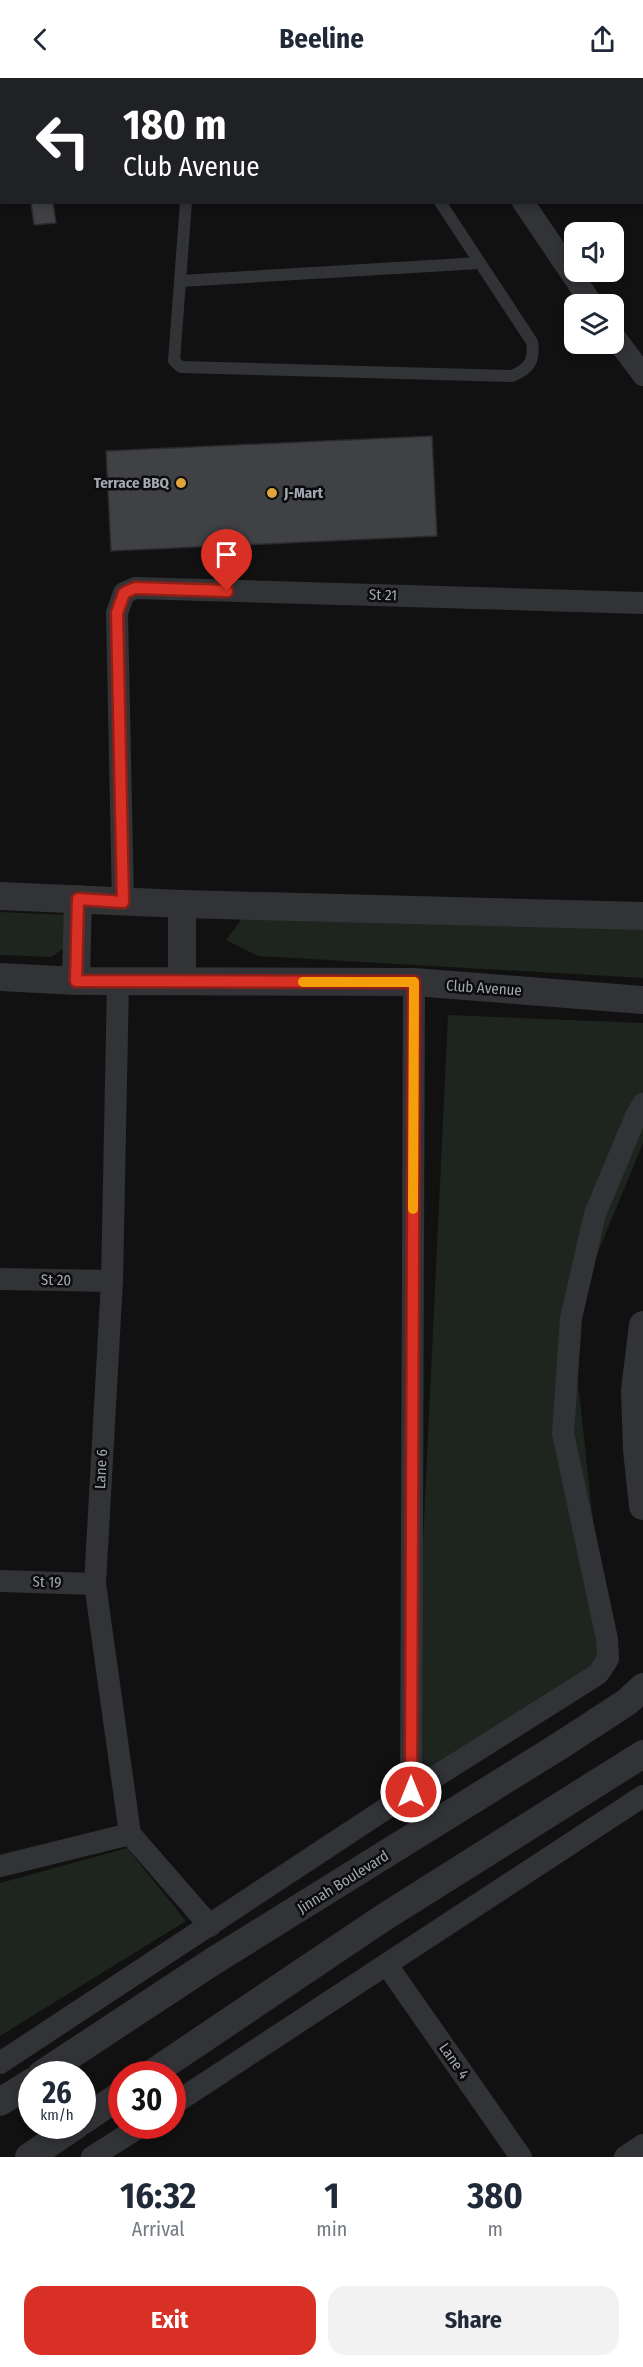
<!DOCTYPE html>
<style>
body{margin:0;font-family:"Fira Sans Condensed",sans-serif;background:#f2f2f3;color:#1f2937;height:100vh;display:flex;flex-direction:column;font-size:22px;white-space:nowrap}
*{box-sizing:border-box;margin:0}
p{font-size:20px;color:#747a83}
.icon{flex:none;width:33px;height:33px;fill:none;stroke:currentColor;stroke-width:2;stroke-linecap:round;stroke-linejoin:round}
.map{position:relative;height:2079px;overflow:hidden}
.details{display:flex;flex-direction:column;background:#fff;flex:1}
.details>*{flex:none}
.hud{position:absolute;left:0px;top:0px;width:644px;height:126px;box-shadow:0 3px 9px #0003;background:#202124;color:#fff;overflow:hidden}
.tools{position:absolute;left:564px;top:144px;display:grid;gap:12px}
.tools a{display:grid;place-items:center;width:60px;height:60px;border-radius:12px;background:#fff;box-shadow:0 3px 9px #0003;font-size:30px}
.speed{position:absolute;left:18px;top:1983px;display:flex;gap:12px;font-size:30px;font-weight:700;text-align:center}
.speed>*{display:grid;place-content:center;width:78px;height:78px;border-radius:50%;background:#fff;box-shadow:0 3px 9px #0003;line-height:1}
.speed small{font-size:15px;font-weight:400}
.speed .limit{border:9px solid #d22;background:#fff;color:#111}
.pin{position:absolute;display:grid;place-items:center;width:51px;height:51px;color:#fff;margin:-62px -26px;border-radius:50% 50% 50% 0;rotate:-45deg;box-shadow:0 0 6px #0007}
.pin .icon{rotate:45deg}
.me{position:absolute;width:66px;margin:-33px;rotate:0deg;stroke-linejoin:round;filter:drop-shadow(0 0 4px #0008)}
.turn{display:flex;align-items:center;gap:21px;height:126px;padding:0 24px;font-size:27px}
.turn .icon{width:78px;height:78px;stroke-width:2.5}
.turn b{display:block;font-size:42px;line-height:51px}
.eta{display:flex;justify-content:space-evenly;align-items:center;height:102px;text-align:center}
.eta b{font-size:36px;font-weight:700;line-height:42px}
.primary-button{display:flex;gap:12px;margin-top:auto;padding:12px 24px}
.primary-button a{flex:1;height:69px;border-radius:18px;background:#d93025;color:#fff;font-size:24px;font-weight:700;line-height:69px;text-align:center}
.primary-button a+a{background:#f2f2f3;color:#1f2937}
header{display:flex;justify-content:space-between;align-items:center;height:78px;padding:0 24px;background:#fff;font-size:27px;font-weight:700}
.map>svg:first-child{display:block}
.green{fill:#1e241e}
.building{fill:#404145;stroke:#2b2b2e;stroke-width:1.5}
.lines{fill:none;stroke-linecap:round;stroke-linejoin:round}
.service{stroke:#323337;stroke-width:12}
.minor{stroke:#323337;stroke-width:22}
.tertiary{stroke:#323337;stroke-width:28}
.route-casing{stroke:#8d1f18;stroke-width:15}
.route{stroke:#d93025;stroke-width:10}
.slow{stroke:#f59e0b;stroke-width:10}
.poi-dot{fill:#e1a43a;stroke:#0c0c0d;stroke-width:2}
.labels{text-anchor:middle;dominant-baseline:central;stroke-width:5;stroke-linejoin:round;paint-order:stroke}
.poi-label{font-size:15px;font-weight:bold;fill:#a3a8b2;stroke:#0c0c0d;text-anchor:end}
.street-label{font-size:15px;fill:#a3a8b2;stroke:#0c0c0d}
</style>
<header><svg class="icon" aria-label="back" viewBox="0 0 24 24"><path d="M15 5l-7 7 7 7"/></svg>Beeline<svg class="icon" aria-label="share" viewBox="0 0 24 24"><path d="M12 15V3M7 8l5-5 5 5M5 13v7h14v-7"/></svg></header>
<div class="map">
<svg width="643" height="2079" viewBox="0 0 643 2079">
<rect width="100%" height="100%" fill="#111112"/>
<g class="green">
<path d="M0,834L67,837L69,867L51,879L0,877Z"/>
<path d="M244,838L643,847V900L258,878L226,862Z"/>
<path d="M448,937L643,945V1065L571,1240L608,1581L411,1714Z"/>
<path d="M127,1770L186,1843L0,1958V1805Z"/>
</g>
<g class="building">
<path d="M31,124H53L56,145L34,147Z"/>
<path d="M432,358L437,458L111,473L106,373Z"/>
</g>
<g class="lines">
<g class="service">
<path d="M186,124L174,283L181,289L512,298C529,291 535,283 532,264L440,124"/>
<path d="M180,203L480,185"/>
</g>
<g class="minor">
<path d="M103,0L104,2"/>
<path d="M416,0L420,2"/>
<path d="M325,2L330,0"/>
<path d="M523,124L592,226"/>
<path d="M614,258L643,297"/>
<path d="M123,824L117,535L124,515L135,510L643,525"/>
<path d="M118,903L112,1203L95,1506L130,1756L210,1848"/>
<path d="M0,1201L112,1203"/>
<path d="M0,1503L95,1506"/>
<path d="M411,1714L414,904"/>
<path d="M0,1788L130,1756"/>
<path d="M387,1887L521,2079"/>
<path d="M0,1985L411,1714L598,1596L608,1581L607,1561L563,1355L571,1240L595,1136L636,1038L643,1026"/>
<path d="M172,2027L643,1718"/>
<path d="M92,2079L141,2048"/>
<path d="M625,2079L643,2067"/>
</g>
<g class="tertiary">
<path d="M0,818L182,826L643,838"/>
<path d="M0,899L76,903L414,904L643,922"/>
<path d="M76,903L78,821"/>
<path d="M182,903V826"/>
<path d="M643,1247L635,1312L637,1372L643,1428"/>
<path d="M42,1996L212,1884L561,1667L627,1624L643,1609"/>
<path d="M151,1996L383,1840L643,1676"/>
<path d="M0,2024L32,2004"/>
<path d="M82,2043L122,2016"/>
<path d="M29,2079L75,2048"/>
</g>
</g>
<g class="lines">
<g class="route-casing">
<path id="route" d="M227,513L135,510L124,515L117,535L123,824L78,821L76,903L414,904L411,1714"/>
</g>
<use href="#route" class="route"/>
<path class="slow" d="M303,904H414L413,1131"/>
</g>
<g class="poi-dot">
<circle cx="181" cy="405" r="6"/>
<circle cx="272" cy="415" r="6"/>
</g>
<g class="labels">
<g class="poi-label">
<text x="169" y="405">Terrace BBQ</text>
<text x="284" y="415" text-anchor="start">J-Mart</text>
</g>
<g class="street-label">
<text transform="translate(383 517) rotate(2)">St 21</text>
<text transform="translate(484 910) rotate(4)">Club Avenue</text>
<text transform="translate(56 1202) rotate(1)">St 20</text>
<text transform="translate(101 1391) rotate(-87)">Lane 6</text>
<text transform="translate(47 1504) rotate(2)">St 19</text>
<text transform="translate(343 1804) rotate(-32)">Jinnah Boulevard</text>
<text transform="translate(454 1983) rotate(55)">Lane 4</text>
</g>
</g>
</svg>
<div class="tools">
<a><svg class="icon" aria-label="sound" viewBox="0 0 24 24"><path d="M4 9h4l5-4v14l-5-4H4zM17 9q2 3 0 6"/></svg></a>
<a><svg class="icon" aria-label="layers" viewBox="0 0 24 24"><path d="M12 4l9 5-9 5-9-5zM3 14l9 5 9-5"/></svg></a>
</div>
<div class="speed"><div>26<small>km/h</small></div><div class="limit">30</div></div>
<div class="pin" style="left:227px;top:513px;background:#d93025"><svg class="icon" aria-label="arrive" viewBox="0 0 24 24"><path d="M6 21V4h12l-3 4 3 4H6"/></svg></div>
<svg class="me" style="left:411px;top:1714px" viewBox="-20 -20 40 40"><circle r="17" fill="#d93025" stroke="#fff" stroke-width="3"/><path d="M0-11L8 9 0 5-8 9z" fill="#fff"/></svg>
<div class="hud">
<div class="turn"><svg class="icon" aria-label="left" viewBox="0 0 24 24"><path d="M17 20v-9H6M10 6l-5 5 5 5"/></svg><div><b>180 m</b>Club Avenue</div></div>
</div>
</div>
<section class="details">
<div class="eta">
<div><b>16:32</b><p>Arrival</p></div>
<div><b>1</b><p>min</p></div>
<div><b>380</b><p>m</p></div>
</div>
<div class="primary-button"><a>Exit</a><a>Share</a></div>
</section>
